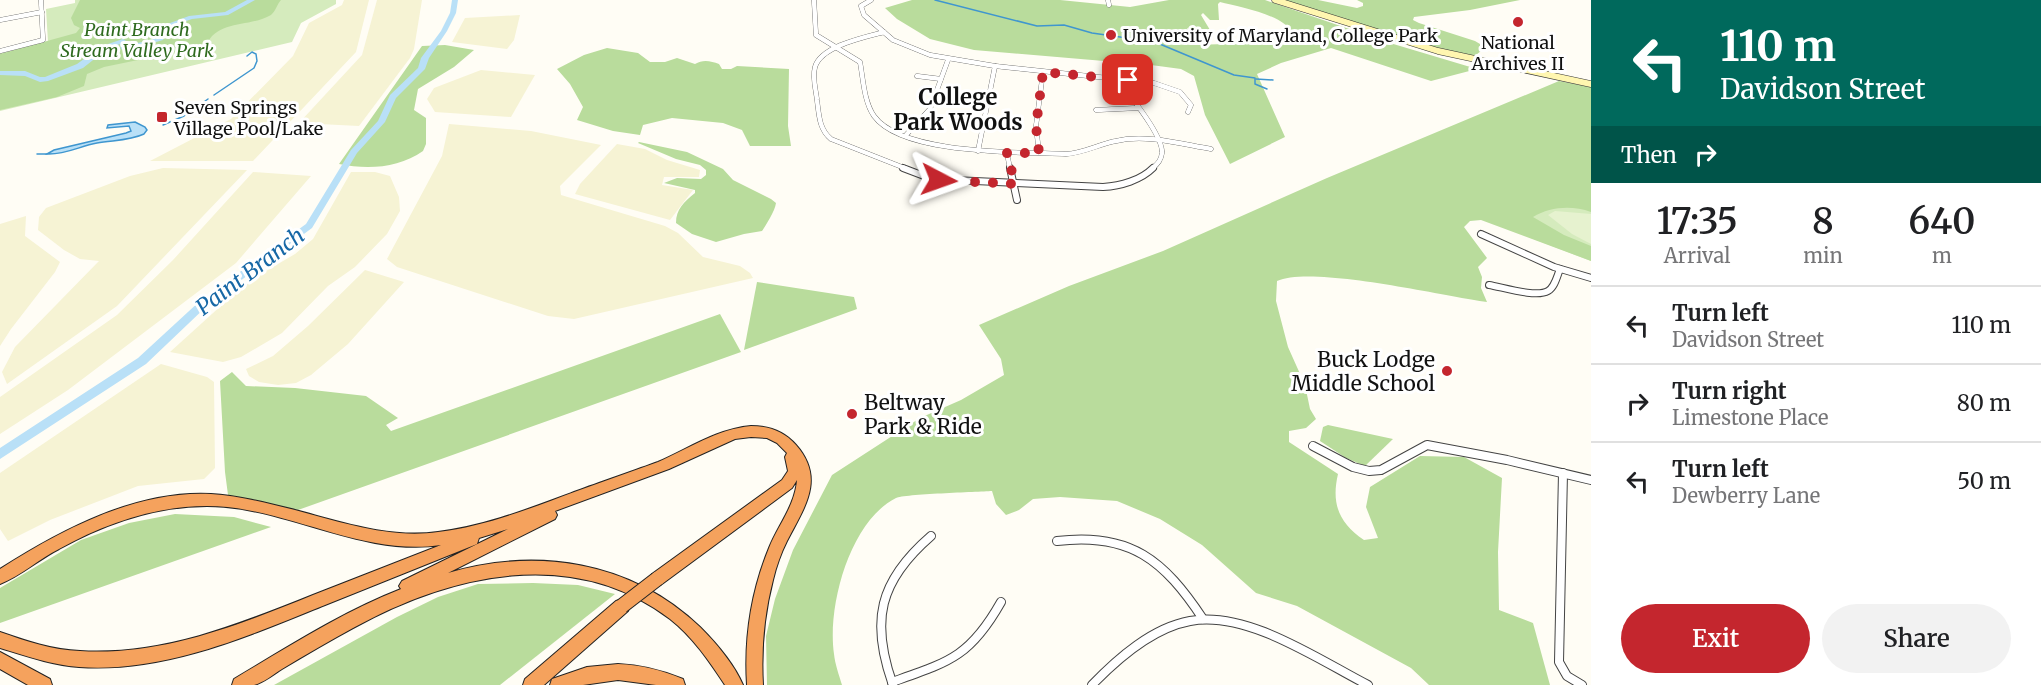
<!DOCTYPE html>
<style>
body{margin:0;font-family:Merriweather,serif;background:#f2f2f2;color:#202124;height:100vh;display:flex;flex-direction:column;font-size:22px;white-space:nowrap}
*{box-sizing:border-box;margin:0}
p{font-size:20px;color:#757577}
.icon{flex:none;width:33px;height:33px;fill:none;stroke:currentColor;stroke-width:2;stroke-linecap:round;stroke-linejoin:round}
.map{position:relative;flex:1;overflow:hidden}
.side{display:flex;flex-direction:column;background:#fff;width:450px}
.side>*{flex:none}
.banner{background:#00695c;color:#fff;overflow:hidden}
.pin{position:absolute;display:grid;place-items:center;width:51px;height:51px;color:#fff;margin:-26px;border-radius:12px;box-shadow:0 3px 9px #0006}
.me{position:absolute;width:66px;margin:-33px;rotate:94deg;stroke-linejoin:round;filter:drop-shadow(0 0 4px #0008)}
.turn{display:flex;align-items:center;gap:21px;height:126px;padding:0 30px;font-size:27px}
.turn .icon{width:78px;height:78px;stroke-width:2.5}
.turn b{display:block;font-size:42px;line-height:51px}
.then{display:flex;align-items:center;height:57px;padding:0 30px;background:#0003;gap:12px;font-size:22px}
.eta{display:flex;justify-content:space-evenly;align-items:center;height:102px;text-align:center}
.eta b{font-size:36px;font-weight:600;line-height:42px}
.button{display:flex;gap:12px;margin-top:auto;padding:12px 30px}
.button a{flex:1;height:69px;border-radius:36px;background:#c4262e;color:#fff;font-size:24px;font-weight:600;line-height:69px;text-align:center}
.button a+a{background:#f2f2f2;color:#202124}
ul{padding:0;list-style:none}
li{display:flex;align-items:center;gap:18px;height:78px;padding:0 30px;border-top:2px solid #e0e0e0}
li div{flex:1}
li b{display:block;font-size:22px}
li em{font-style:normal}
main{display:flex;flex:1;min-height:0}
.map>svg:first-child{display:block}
.farmland{fill:#f6f3d4}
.green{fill:#d5ebbd}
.forest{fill:#b9dc9c;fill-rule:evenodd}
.pitch{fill:#e6f2cf}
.water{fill:#b9e0f7;stroke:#3f96cf;stroke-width:1.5}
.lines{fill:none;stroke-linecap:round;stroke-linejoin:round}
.stream{stroke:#3f96cf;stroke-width:1.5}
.river{fill:#b9e0f7;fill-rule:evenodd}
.street-far2-casing{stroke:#444;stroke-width:5}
.street-far1-casing{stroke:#444;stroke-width:8}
.street-casing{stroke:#444;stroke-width:10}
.secondary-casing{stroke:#333;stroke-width:7}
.highway-casing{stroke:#222;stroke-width:2}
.street-far2{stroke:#fff;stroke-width:4.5}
.street-far1{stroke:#fff;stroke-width:6}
.street{stroke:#fff;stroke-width:8}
.secondary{stroke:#fff6b0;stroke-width:6}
.highway{fill:#f5a25d;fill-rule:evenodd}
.highway-bridge-casing{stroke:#222;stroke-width:16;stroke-linecap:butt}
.highway-bridge{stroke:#f5a25d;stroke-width:14}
.route{stroke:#c4262e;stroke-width:10;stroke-dasharray:0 18}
.poi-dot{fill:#c4262e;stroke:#fff;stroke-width:2}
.labels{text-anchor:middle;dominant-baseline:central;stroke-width:6;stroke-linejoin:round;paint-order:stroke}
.far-park-label{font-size:18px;font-style:italic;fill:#2f6b1f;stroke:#fff}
.far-poi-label{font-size:18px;fill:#111;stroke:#fff;text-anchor:start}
.poi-label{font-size:21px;fill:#111;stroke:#fff;text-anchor:end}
.far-district-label{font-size:22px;font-weight:bold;fill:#111;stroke:#fff}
.water-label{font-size:22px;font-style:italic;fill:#1768a6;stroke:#fff}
</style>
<main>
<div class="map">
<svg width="1591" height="685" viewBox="0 0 1591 685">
<rect width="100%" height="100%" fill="#fffdf5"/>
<g class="farmland">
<path d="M344,0H369L356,52L253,161H150L231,119L293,56L309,23L342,5Z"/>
<path d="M377,0H422L414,49L410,58L359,126L299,123L362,55Z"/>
<path d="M520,15L514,40L507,49L452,42L465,18Z"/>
<path d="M481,70L535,75L511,117L435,112L427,99L434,88Z"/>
<path d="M449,124L531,131L601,145L560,186L561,195L665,226L678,233L703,257L740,266L750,273L753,278L574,319L548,316L397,267L387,259L442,156Z"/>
<path d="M617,144L645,149L667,160L700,170L699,177H664L662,185L693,190L670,220L575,194L580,184Z"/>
<path d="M163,168L247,170L117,306L7,384L2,372L15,347L99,261L80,259L64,250L38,230L39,217L46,208L130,176Z"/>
<path d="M253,172L311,176L236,263L68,390L0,434V397L117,315L173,260Z"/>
<path d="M351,172H375L390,176L399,197L400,211L387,234L355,267L328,286L282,333L241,357L223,362L170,352L234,294L261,274L295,254L313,239Z"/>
<path d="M26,216L25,236L60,262L55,272L11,329L0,346V224Z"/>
<path d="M365,270L404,282L348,344L311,375L296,383L278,385L259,382L249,376L246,369L273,356L308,326Z"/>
<path d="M161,364L207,377L214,382L215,468L204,479L138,486L50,520L8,541L0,529V473Z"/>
</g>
<g class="green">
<path d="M75,0H336V4L301,23L292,42L0,111V52L48,42L46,9L75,3Z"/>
<path d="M1551,201L1591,207V261L1508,229Z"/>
</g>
<g class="forest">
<path d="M80,0H281C277,4 276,11 271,15C249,28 217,19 206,46L104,67L87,74L84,86L57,97L0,110V54L76,33L80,28L74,25L71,18Z"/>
<path d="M912,0H1060L1130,7L1169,0H1265L1390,43L1477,69L1431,81L1331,48L1281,63L1257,74L1285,137L1230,164L1205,115L1194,76L1181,69L1151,65L974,50L930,39L897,19L885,8ZM1220,2C1239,7 1287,15 1293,35C1282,40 1269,36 1258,43L1193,45L1187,28L1195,31L1210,30L1201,15L1203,13L1210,20H1219L1218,4Z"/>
<path d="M1282,0H1318L1357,8L1363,6V3L1357,0H1520L1470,10L1414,17L1413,20L1419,23L1475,41L1480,44L1481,51L1472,58L1431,47Z"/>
<path d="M445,45L474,50L454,67L418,89L414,110L426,118V144L423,151C399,168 368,170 339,164L422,46Z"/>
<path d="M607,48L638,53L650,62H665L677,58L695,64C703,59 711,61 719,64L722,69H731L737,66L789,69L788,126L791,146H750L742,130L723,123L672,118L643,125L640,135L613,131L577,120L583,107L570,84L557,69L584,55Z"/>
<path d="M1559,81L1591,87V212C1571,205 1550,207 1533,217L1564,235L1591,246V261L1481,220L1470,221L1464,227L1487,258L1478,267L1482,277L1481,288L1487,302C1443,296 1312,265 1277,281L1276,301L1288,347L1305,385L1310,409L1316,419L1306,428L1289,431V442L1338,474C1331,504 1339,523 1364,540L1378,538L1366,507L1370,487L1420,456L1464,457L1502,478L1498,552L1499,610L1533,623L1550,685H1429L1411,668L1297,606L1256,593L1202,545L1160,519L1117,501L1060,497L1033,499L1019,510L1006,515L996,504L992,491C977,492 904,494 896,498C850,521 827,606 834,654C835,664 839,675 842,685H767L766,636L775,599L793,550L832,475L920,418L961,400L1004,375L1001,359L979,325L1069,286L1163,251L1327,178Z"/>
<path d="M639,142L687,152L723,169L733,180L771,199L776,203C775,211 766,225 762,231L744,234L716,242L692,234L676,223C676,209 684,202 695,193V190L664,183L677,178L701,179L706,175V170L700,165L676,159L638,143Z"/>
<path d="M757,282L854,297L857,309L744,350Z"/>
<path d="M720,314L741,352L298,510L228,495L225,472L220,381L232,372L246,386L295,388L366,396L398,418L386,425L391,431Z"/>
<path d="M1328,425L1393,439L1365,466L1346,458L1320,441L1323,427Z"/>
<path d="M175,514L234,517L271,527L0,623V588L81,540L129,523Z"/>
<path d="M533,583L578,585L615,594L500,685H274L397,617L438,597L478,584Z"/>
</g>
<path class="pitch" d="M1555,211L1591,214V244L1572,234L1548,215Z"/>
<path class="water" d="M135,122L145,127L147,130L144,134C129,141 113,140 97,143C80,146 65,155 47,154L54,150L126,133L131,131L129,126L107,128L108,125Z"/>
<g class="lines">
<g class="stream">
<path d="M935,0L1037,26L1064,25L1092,33L1155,42L1234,75L1255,78V84L1267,89"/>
<path d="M1256,79L1273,80"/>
<path d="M214,95L254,68L257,61L256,54L252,52L247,56"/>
<path d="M163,125L184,116L208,99"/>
<path d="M37,154H47"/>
</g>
<g class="river">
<path d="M247,0H255L228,15L192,19L157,31L165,34L163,40L125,51L121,49L120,44L107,49L83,68L48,81L40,82L25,76L0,75V71H25L40,77H45L77,64L102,46L123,39L126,41V46L158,38V35L146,32L189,16L225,12Z"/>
<path d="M452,0H458L456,13L447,31L429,58L425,69L396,98L385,122L357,153L312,228L209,304L146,364L0,459V448L138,358L201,300L306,224L351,150L378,121L390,95L418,68L421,58L441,31L450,13Z"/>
</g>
<g class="street-far2-casing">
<g id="street-far2">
<path d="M814,0L816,35L860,62C863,78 864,102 874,116C902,155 1021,152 1066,154C1084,153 1099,144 1116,141C1146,134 1181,144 1211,149"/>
<path d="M871,0L861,6L864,15L893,40L930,55L995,66L1154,83L1180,92L1191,105L1188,112"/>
<path d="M1108,0L1109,5"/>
<path d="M0,20L42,12"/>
<path d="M884,32C865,37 821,46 815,67C812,78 816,90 817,100C819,115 819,129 831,139L907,169"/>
<path d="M0,51L43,40L41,0"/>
<path d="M1116,68L1118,79C1129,95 1163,135 1162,153C1161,161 1157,164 1152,169"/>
<path d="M917,76L941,79"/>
<path d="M1096,110L1138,108"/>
<path d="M906,135L930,109L948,60"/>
<path d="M978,151L995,66"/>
<path d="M1007,153L1010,169"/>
<path d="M1039,153L1036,126L1043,72"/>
</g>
</g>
<g class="street-far1-casing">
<g id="street-far1">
<path d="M903,168L932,179L1103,187C1121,186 1141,180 1153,168"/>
<path d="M1010,168L1017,200"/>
<path d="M1481,234L1554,267L1591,278"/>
<path d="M1489,285C1502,287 1536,298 1548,291C1555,287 1557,276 1560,269"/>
</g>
</g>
<g class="street-casing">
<g id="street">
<path d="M1313,446L1353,467L1369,471L1381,470L1427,445L1507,460L1591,480"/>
<path d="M1563,473L1559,662L1567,676L1582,685"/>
<path d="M1057,541C1130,532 1164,560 1203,619"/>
<path d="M892,682C949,662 970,657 1001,602"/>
<path d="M893,685C870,621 879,581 931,536"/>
<path d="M1092,685C1118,658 1152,628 1190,621C1247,610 1319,660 1368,685"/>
</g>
</g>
<g class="secondary-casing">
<path id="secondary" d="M1275,0L1438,51L1591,84"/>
</g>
<g class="highway-casing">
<g id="highway">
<path d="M751,426C768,426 784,431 796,445C826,479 804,508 787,541C781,553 776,567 773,580C764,615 761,650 763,685H747C744,638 751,592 769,548C778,525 795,506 797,480L792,488L662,584L657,586L652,584L649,579L652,574L782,480L788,471L785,457L787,453L777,443L767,438L751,437L735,439L669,469L555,511L557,515L555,519L448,573C537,547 631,561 700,627C716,643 734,664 743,685H725C709,661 693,637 670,619C573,545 451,574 353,628C329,641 305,655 282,669C274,674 263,683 254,685C248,685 239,685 232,685L234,679C288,647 342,612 401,589L399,586L402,581L508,529L479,538L477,544C426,564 376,585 325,605C248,636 165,673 79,667C52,665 26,656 0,648V632C26,641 52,650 80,651C161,656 239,625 313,595C356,578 398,562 441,545C360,557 286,506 207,506C155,506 104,524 59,549C39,559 21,576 0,584V569C61,530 136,490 211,494C240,496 267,503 295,510C341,522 390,539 438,532C487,526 531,508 577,491C604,481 631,472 658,462C688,449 717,429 751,426Z"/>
<path d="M622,599L628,601L630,606L628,611L544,685H523L525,679L616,601Z"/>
<path d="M0,652L50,679L52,685H28L0,669Z"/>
<path d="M618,664C642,665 661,670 683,679L685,685H656L618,680L583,685H550L552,679L587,667Z"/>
</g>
</g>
<use href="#street-far2" class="street-far2"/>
<use href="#street-far1" class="street-far1"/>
<use href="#street" class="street"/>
<use href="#secondary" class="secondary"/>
<use href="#highway" class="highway"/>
<g class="highway-bridge-casing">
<path id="highway-bridge" d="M622,606L657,579"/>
</g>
<use href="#highway-bridge" class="highway-bridge"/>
</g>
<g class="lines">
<path class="route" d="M939,180L1015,184L1007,153H1039L1036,126L1043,72L1128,80"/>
</g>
<g class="poi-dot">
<circle cx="1518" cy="22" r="6"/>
<circle cx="1111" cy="35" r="6"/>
<rect x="156" y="111" width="12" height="12" rx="3"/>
<circle cx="1447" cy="371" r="6"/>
<circle cx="852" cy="414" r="6"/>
</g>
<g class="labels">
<g class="far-park-label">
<text x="137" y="29">Paint Branch<tspan x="137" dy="21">Stream Valley Park</tspan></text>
</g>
<g class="far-poi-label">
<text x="1123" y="35">University of Maryland, College Park</text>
<text x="1518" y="42" text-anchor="middle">National<tspan x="1518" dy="21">Archives II</tspan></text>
<text x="174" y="107">Seven Springs<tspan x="174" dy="21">Village Pool/Lake</tspan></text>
</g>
<g class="poi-label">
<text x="1435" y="359">Buck Lodge<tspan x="1435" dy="24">Middle School</tspan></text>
<text x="864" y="402" text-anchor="start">Beltway<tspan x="864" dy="24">Park &amp; Ride</tspan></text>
</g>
<g class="far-district-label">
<text x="958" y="97">College<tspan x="958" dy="25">Park Woods</tspan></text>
</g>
<g class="water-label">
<text transform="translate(250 271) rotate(-37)">Paint Branch</text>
</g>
</g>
</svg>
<div class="pin" style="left:1128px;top:80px;background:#d93025"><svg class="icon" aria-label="arrive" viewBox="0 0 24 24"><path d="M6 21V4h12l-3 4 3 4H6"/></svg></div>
<svg class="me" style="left:939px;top:180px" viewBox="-20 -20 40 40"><path d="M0-17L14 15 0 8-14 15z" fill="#c4262e" stroke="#fff" stroke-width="4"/></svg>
</div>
<section class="side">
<div class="banner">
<div class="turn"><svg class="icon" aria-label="left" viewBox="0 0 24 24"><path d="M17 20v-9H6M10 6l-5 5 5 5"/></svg><div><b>110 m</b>Davidson Street</div></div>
<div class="then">Then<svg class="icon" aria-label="right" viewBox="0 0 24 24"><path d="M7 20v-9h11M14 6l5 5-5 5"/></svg></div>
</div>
<div class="eta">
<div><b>17:35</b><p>Arrival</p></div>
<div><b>8</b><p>min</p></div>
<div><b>640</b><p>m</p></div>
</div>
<ul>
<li><svg class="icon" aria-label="left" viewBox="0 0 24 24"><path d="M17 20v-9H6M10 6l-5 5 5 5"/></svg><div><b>Turn left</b><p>Davidson Street</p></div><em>110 m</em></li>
<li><svg class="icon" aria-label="right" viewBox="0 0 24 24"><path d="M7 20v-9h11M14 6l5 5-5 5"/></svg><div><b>Turn right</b><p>Limestone Place</p></div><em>80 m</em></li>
<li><svg class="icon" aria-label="left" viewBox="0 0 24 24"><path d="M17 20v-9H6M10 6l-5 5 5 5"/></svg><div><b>Turn left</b><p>Dewberry Lane</p></div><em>50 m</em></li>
</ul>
<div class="button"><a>Exit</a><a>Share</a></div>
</section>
</main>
